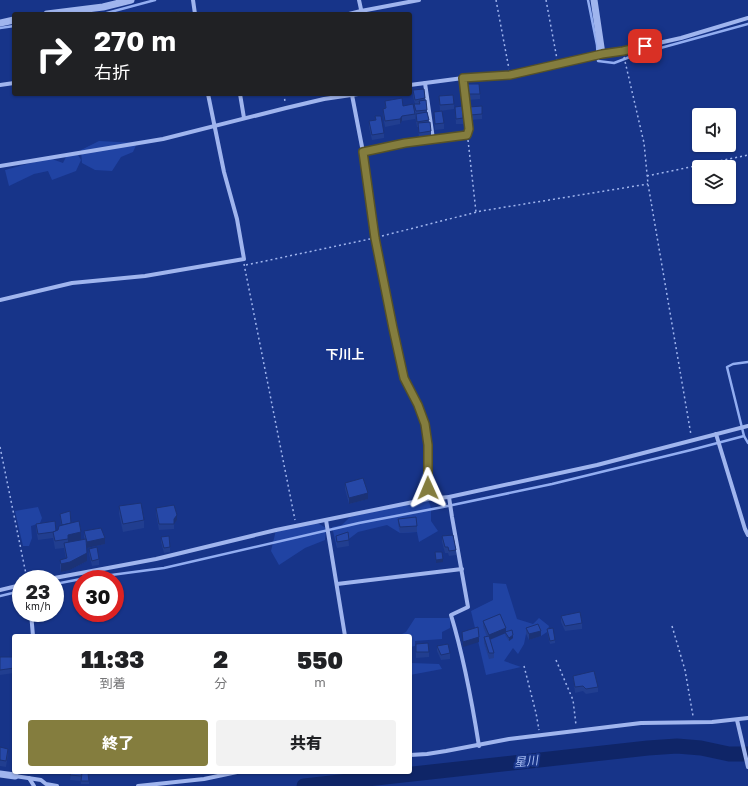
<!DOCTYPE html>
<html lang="ja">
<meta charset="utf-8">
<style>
body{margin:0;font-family:"Golos Text","Noto Sans JP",sans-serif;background:#f2f2f2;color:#202124;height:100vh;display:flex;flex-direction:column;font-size:15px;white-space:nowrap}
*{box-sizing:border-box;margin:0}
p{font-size:13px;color:#757577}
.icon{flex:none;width:22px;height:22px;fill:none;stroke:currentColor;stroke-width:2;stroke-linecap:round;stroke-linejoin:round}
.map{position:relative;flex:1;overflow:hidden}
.panel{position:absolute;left:12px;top:634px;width:400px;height:140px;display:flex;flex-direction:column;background:#fff;border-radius:4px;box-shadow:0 1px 3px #0004}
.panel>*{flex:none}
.hud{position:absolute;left:12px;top:12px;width:400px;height:84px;border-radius:4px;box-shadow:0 1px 3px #0004;background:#202124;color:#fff;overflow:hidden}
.controls{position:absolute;left:692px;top:108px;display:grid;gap:8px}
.controls a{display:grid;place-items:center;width:44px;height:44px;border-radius:4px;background:#fff;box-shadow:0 1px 3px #0004;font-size:20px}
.speed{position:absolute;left:12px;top:570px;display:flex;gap:8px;font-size:20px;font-weight:700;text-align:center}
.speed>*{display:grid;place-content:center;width:52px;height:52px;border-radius:50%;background:#fff;box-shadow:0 1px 3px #0004;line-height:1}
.speed small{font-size:10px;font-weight:400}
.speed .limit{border:6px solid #d22;background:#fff;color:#111}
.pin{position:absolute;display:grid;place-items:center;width:34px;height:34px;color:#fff;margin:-17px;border-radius:8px;box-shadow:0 2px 6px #0006}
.me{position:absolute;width:44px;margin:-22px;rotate:359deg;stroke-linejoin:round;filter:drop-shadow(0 0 3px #0008)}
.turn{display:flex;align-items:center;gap:14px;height:84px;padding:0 16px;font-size:18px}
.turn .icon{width:52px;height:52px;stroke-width:2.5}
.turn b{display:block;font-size:28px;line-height:34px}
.eta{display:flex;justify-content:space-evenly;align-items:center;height:68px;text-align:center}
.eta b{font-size:24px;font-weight:800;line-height:28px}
.cta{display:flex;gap:8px;margin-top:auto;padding:8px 16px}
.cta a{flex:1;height:46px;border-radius:4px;background:#847d3e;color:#fff;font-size:16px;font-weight:800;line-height:46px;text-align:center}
.cta a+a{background:#f2f2f2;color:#202124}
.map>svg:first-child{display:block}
.green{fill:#2043a3}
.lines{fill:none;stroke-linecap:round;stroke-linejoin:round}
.stream{stroke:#92adf1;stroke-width:2.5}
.river{stroke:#0f2567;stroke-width:15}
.path{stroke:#a0b5ee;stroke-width:1.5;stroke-dasharray:2 3;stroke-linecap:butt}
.minor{stroke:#a0b5ee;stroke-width:4}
.tertiary{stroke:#a0b5ee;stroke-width:7}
.wall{fill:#213e90}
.shaded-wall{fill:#1b3276}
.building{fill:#2648a8;stroke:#1b3276}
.route-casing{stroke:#565128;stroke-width:10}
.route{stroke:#847d3e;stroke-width:7}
.labels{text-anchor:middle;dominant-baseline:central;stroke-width:4;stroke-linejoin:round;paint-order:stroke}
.water-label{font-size:12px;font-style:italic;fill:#abc0f5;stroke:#173489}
.quarter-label{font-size:13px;font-weight:bold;fill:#fff;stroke:#173489}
</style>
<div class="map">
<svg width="748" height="786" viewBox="0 0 748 786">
<rect width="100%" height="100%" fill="#173489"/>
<g class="green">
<path d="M99,141L137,143L133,152L121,157L112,171L95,170L82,163L81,150Z"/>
<path d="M77,153L81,160L76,171L52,180L48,171L34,174L9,186L5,170L49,158L63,163L67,155Z"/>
<path d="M428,499L431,508V521L438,531L419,542L417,532L400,533L387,525L358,532L337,548L332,527L342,525L350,517Z"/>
<path d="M38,507L42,518L40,523L31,526L32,538L29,546H23L15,511Z"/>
<path d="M316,522L326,528L325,540L305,548L279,565L271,551L276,530Z"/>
<path d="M493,583L506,584L517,619L533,624L539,618L549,626L547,632L541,636L538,630L526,634L524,644L518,654L513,648L504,661L521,667L486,675L471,611L493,600Z"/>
<path d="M415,618H450V628L442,632V639L415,641V646L410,647V636H398L406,632Z"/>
<path d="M410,650L411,663L439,664L442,669L410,675Z"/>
</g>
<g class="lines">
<g class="stream">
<path d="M588,0L597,45L598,61L614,63L635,55L748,24"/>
<path d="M103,14L155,0"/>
<path d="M0,28L14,26"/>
<path d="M748,362L733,364L727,367L744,436L748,443"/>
<path d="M81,579L164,568L359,523L443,507L552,484L691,450L744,436"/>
<path d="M55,584L81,579"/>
<path d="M0,596L21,591"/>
</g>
<path class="river" d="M304,786L648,748L677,746L701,748L729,754H748"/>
<g class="path">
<path d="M496,0L509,69"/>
<path d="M546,0L557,59"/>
<path d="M624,57L644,143L648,184L691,435"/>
<path d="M284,94L285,102"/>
<path d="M468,140L476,212"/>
<path d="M647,176L748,155"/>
<path d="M382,236L481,211L648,184"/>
<path d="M244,264L295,520"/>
<path d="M246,265L370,239"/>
<path d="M0,447L27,579"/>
<path d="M672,626L685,670L693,716"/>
<path d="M556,660L573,700L576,725"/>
<path d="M524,666L536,713L539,730"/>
</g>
<g class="minor">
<path d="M193,0L195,14"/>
<path d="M359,0L362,14"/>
<path d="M349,14L361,11L419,0"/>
<path d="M425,83L433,139"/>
<path d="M0,85L14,83"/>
<path d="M410,85L463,78L510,75L602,54L623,51L681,38L748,18"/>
<path d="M240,94L244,118"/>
<path d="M352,95L363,152L375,238L393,328L404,378L418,405L425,424L428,445V499"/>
<path d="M363,152L405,143L467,135L469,129L463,78"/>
<path d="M0,166L163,139L286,108L324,99L358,94"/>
<path d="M0,300L72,283L145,276L244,259L237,219L224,172L208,94"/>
<path d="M716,434L745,529L748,535"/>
<path d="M449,497L452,517L468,607L451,615C464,658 472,702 479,746"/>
<path d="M326,520L345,636"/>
<path d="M49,579L156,559L276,530L428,499L449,497L597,465L748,426"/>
<path d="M337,584L462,569"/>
<path d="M0,590L21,585"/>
<path d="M31,613L33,636"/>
<path d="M737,720L748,767"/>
<path d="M410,755L427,754L446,751L509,739L641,723L712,722L748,718"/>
<path d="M15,772V776L41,780L46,784L57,786"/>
<path d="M29,778L34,786"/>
<path d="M138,786L204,779L237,772"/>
</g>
<g class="tertiary">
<path d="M594,0L602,54"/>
<path d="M47,14L103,7L131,0"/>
<path d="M0,23L14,20"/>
<path d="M0,774L15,776"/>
</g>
</g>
<g class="wall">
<path d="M467,84L480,94V99L468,100Z"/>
<path d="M413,90L425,98L427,113L431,131V137L419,138L418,127H417L414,110L415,104L413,96Z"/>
<path d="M439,96L454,104V109L440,111Z"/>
<path d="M385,101L403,106L415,114V119L402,121L400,124L385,127L383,114V109L385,108Z"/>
<path d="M455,107L463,118V124H456Z"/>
<path d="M469,107L482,114V119L470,120Z"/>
<path d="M434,112L444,123V129L435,130L434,118Z"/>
<path d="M375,116L384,133V138L372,140L369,127V121L375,120Z"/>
<path d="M345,483L368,499L349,504L345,489Z"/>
<path d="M119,506L144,520V528L123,532L119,514Z"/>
<path d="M156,508L177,520L174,524V529L159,530L156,514Z"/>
<path d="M60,514L71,523L81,540H85L84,537V531L105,544L87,548L86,545L87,561L70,570L61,572L60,568V560L66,559L64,548L55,549L53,538L38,540L36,529V524L56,531L58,530L61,526Z"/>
<path d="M398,519L417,526V532L400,533L398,524Z"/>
<path d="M348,532L349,546L337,548L336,536Z"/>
<path d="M442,536L456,550V555L449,556L448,553H445L442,542Z"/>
<path d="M161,537L170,547V552L164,553L161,542Z"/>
<path d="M89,549L99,559V565L92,566L89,554Z"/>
<path d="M561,616L582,623V629L565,631L561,622Z"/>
<path d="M483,621L506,632L513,638L509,641L505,635V633L490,640L494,653V658L489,659L484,643V637H487L483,626Z"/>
<path d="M526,628L541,636L529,640L526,634Z"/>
<path d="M547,629L555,640V643L550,644L547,632Z"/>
<path d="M416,644L429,652V657L416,658Z"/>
<path d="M437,646L450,653V659L441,660L437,651Z"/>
<path d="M0,657H14V673L0,675Z"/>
<path d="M573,676L598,687V692L586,694L583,691L575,693Z"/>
<path d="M0,747L8,754L6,767L0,766Z"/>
<path d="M71,772L82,773L89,781V784H81V781L70,780Z"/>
</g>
<g class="shaded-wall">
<path d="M402,116V121L400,124V119Z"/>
<path d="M368,493V499L349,504V498Z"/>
<path d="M177,515V520L174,524V519Z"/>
<path d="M81,532V540L68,543V535Z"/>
<path d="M105,538V544L87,548V542Z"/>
<path d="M87,553V561L70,570L61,572V564Z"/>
<path d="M443,559V562L436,563V560Z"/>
<path d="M506,628V633L489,640V635Z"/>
<path d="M541,631V636L529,640V634Z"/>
<path d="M513,635V638L509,641V638Z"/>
<path d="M479,637V642L463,647V642Z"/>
</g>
<g class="building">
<path d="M179,11L180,14H162Z"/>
<path d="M467,84H479L480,94H468Z"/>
<path d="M424,89L425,98L415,100L413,90Z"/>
<path d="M453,95L454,104L440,105L439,96Z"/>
<path d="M402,98L403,106L413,104L415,114L402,116L400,119L385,121L383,109L386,108L385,101Z"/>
<path d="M426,100L427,110L416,111L414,104H420L419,101Z"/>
<path d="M462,106L463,118L456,119L455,107Z"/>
<path d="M482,106V114L470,115L469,107Z"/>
<path d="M442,111L444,123L435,124L434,112Z"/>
<path d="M427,112L429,120L417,122L416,114Z"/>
<path d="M375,116H381L384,133L372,135L369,121L376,120Z"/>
<path d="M430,122L431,131L419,133L418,123Z"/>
<path d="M363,478L368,493L349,498L345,483Z"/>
<path d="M141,503L144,520L123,524L119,506Z"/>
<path d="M174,505L177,515L174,519V524H159L156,508Z"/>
<path d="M70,511L71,523L62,525L60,514Z"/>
<path d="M416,517L417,526L400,527L398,519Z"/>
<path d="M55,521L56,531L53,532L38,534L36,524Z"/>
<path d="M79,521L81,532L68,535V539L55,541L53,532L58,530L59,526Z"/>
<path d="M101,528L105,538L87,542L84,531Z"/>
<path d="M348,532L349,540L337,542L336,536Z"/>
<path d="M453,535L456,550L449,551L448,547H445L442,536Z"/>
<path d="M169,536L170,547L164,548L161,537Z"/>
<path d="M86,539L87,553L70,562L61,564L60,560L67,558L64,543Z"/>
<path d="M97,547L99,559L92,561L89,549Z"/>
<path d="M435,552H442L443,559L436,560Z"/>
<path d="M580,612L582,623L565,626L561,616Z"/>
<path d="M500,614L506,628L489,635L483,621Z"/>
<path d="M538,624L541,631L529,634L526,628Z"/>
<path d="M478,627L479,637L463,642L462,632Z"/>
<path d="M553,628L555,640L550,641L547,629Z"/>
<path d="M512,630L513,635L509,638L505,632Z"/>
<path d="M489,636L494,653H489L484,637Z"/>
<path d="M428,643L429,652H416V644Z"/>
<path d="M448,644L450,653L441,655L437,646Z"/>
<path d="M0,657H14V668L0,670Z"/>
<path d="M594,671L598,687L586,689L583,686L575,687L573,676Z"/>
<path d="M0,747L8,749L6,761L0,760Z"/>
<path d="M71,772H82L81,776L70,775Z"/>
<path d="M82,773H88L89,781H81Z"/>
</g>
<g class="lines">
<g class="route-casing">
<path id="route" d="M428,488V445L425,424L418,405L404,378L393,328L375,238L363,152L405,143L467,135L469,129L463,78L510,75L602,54L623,51L645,46"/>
</g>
<use href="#route" class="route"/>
</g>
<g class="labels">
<g class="water-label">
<text transform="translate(526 761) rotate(-6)">星川</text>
</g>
<g class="quarter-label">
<text x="345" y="354">下川上</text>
</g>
</g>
</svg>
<div class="controls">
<a><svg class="icon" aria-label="sound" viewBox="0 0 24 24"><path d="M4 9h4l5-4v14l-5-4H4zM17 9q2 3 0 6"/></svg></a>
<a><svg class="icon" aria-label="layers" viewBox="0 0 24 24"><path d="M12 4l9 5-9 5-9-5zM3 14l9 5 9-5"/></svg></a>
</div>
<div class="speed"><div>23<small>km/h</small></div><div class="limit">30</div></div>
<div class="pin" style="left:645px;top:46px;background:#d93025"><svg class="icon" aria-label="arrive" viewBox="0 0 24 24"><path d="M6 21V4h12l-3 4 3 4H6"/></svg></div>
<svg class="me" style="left:428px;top:488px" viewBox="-20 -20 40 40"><path d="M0-17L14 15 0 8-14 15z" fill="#847d3e" stroke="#fff" stroke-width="4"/></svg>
<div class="hud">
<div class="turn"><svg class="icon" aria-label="right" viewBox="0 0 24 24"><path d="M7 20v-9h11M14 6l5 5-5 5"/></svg><div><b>270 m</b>右折</div></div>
</div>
<section class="panel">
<div class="eta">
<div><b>11:33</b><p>到着</p></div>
<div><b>2</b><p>分</p></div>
<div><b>550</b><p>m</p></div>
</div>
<div class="cta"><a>終了</a><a>共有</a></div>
</section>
</div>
